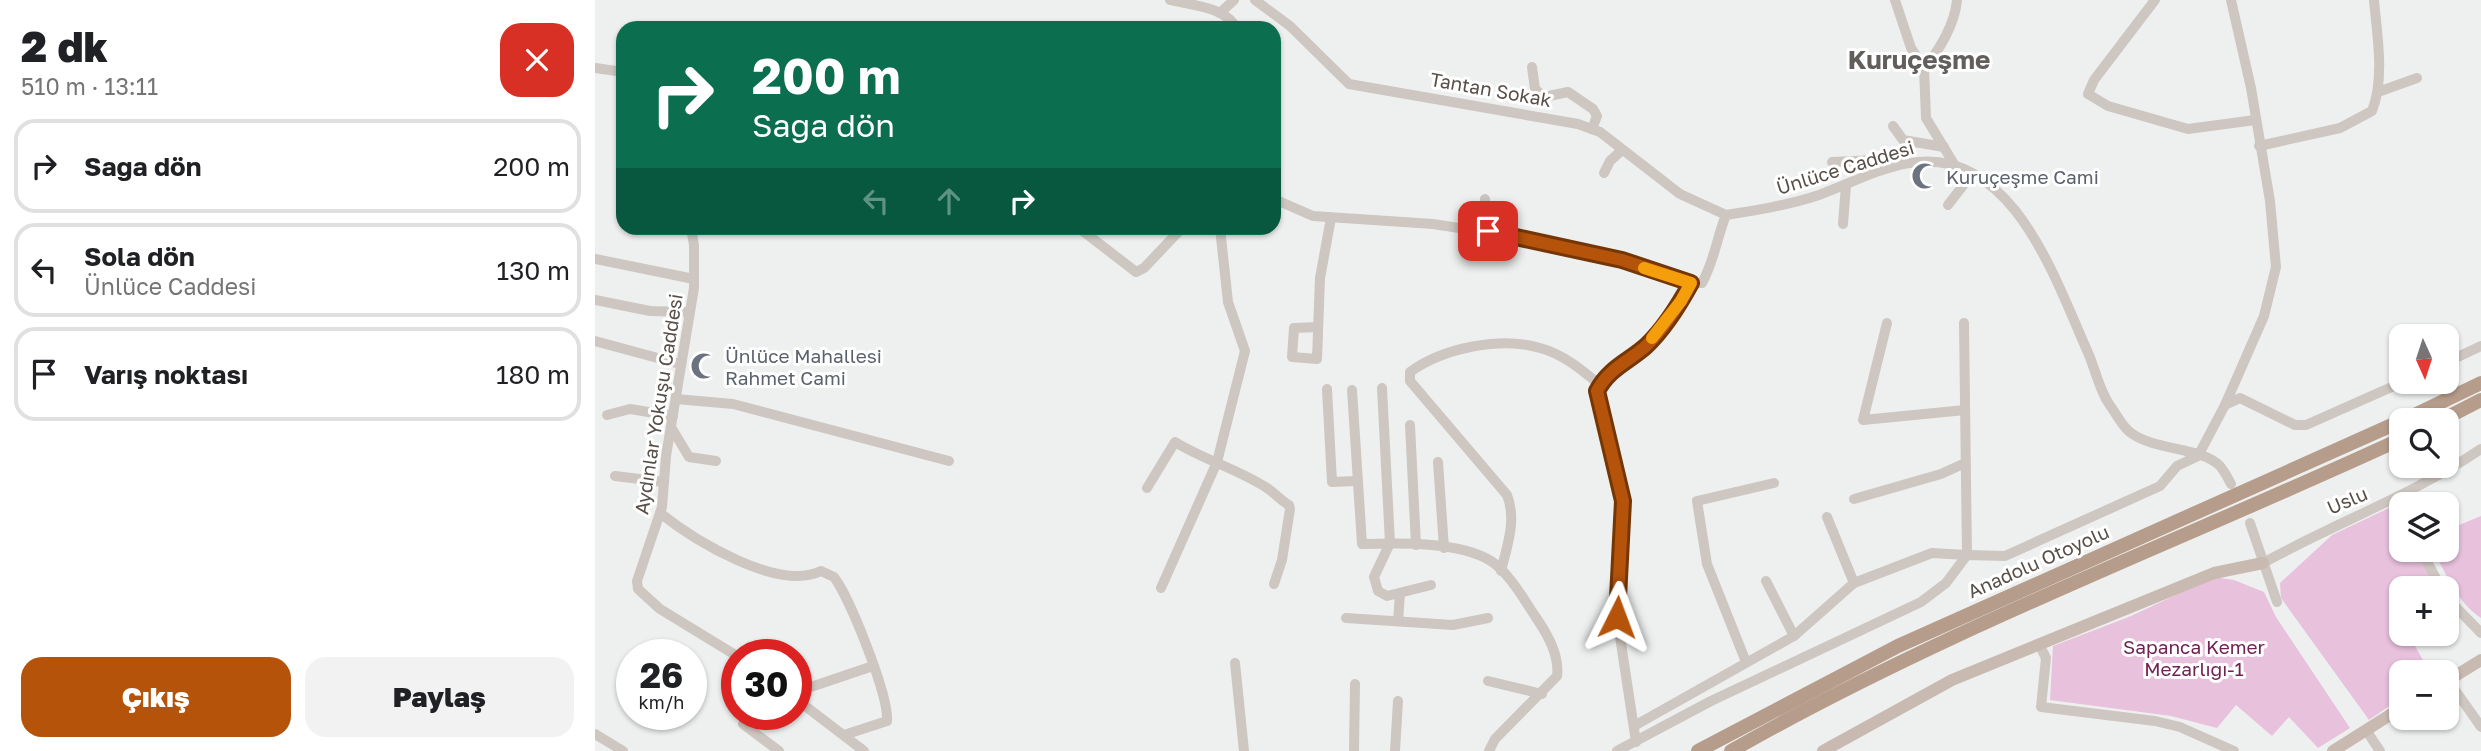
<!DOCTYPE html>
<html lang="tr">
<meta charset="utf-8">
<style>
body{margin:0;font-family:"Golos Text",sans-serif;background:#f2f2f2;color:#202124;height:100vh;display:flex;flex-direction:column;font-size:26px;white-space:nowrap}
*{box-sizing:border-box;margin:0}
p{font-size:23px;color:#757577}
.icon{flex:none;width:38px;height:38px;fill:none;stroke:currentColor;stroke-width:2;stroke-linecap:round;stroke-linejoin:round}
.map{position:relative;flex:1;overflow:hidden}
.panel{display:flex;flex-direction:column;background:#fff;width:595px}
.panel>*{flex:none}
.banner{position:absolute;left:21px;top:21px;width:665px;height:214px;border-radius:21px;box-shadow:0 2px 5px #0004;background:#0b6e4f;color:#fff;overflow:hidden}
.needle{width:46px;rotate:177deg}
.fabs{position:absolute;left:1794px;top:324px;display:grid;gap:14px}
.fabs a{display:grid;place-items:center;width:70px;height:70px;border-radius:14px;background:#fff;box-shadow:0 2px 5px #0004;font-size:35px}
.speed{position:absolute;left:21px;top:639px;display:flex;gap:14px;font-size:35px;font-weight:700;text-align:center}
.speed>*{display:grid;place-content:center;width:91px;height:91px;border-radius:50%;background:#fff;box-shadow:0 2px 5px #0004;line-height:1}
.speed small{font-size:18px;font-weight:400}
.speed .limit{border:10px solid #d22;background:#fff;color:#111}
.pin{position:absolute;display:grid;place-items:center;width:60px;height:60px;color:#fff;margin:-30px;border-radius:14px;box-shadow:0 4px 10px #0006}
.me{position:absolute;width:77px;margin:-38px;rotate:3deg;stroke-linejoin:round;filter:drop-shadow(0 0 5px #0008)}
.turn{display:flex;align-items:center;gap:24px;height:147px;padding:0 21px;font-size:32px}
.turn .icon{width:91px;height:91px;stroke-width:2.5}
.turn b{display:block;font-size:49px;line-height:60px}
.lanes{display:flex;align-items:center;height:66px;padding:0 21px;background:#0003;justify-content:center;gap:35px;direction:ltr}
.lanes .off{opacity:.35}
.round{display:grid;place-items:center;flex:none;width:74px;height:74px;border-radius:21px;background:#f2f2f2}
.summary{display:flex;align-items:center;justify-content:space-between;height:119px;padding:0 21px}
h1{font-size:42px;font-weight:800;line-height:52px}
.primary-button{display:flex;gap:14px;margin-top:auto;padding:14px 21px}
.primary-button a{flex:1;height:80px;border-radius:21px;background:#b45309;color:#fff;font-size:28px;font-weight:800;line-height:80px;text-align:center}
.primary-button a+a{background:#f2f2f2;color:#202124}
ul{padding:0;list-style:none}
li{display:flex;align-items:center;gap:21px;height:94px;margin:0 14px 10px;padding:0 7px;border:4px solid #e0e0e0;border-radius:21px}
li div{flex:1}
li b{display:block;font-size:26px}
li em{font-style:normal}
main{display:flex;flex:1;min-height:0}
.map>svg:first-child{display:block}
.green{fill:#e8c1dd}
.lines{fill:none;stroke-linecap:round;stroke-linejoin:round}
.minor{stroke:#cec6c0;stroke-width:10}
.major{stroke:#c9bab1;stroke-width:12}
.highway{stroke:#b69d8b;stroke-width:14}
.route-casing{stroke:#753606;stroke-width:18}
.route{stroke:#b45309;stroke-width:12}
.slow{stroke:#f59e0b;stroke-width:12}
.labels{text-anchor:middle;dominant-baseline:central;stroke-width:6;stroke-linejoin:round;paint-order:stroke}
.street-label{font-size:19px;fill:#584e48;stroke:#fff}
.worship-label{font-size:19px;fill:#5b616d;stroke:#fff;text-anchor:start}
.park-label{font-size:19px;fill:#702251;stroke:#fff}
.district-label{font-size:26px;font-weight:bold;fill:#625e5b;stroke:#fff}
</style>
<main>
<section class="panel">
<div class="summary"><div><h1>2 dk</h1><p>510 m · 13:11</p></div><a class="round" style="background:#d93025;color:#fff"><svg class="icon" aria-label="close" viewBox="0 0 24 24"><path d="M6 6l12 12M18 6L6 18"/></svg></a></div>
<ul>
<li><svg class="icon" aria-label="right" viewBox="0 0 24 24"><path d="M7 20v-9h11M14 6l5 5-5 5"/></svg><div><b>Sağa dön</b></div><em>200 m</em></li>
<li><svg class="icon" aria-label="left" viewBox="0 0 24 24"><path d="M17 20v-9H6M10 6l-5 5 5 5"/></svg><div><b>Sola dön</b><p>Ünlüce Caddesi</p></div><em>130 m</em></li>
<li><svg class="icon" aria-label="arrive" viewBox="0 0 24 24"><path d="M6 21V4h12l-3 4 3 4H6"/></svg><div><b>Varış noktası</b></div><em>180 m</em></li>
</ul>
<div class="primary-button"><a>Çıkış</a><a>Paylaş</a></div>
</section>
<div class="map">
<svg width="1886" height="751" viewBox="0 0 1886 751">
<rect width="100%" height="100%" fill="#eef0f0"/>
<g class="green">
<path d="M1794,508L1802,510L1806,515V550H1823L1841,588H1806V608L1799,610L1806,622V634H1813L1835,672H1806V698L1774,720L1686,598L1685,583L1737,535Z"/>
<path d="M1886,516V618C1862,602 1852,575 1838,550H1852V530Z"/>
<path d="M1619,577L1639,580L1669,592L1681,617L1755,728L1723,748L1694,717L1677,736L1641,705L1622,728L1576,716L1455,700L1458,646L1536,616Z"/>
</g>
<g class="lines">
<g class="minor">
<path d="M575,0C595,5 632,7 641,28"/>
<path d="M660,0L695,26L754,84L983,124L1005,132L1085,194L1131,215"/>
<path d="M1300,0L1316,48L1329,68L1331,118L1359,164"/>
<path d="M1560,0L1499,80L1493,94L1513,106L1593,129L1660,120"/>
<path d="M625,13L639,0"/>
<path d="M937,67L940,89L949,97L973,92L998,109L1002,116L997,129"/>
<path d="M0,68L28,72"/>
<path d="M1329,68C1344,51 1360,24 1362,0"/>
<path d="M1783,92L1822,78"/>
<path d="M1298,126L1308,140L1349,147"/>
<path d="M1664,146L1745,128L1777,111C1790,78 1782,35 1779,0"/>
<path d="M1237,162L1281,160L1307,163"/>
<path d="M1009,173L1015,161L1027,150"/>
<path d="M679,199L718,216L838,224L953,242L1027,260L1096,283H1107C1119,262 1122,237 1131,215C1163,210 1194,205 1224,195C1254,184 1284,168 1314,163C1418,145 1461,282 1494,355C1501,372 1504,389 1514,404C1521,413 1527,427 1536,433C1561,451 1606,447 1625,466C1629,471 1633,478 1636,484"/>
<path d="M890,199L893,231"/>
<path d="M1353,205L1377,174"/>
<path d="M1248,224L1251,185"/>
<path d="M96,228L99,245V288L71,456L67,507L42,581L43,589L65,609L142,656"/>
<path d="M484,228L541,272L549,268L587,228"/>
<path d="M0,259L99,279"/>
<path d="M0,300L55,311L93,312"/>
<path d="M1292,323L1268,420L1370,410"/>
<path d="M723,327L699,328L697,357L722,359L725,278L736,218"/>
<path d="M0,341L85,364"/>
<path d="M1852,362L1886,346"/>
<path d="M787,388L795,543L779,577L783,591L792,596L836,585"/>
<path d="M732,389L737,482L762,481"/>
<path d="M757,390L767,544C803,543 864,541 896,561C914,573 928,598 940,616C952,633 965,655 962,676L900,739L894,751"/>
<path d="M81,399L138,404L354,461"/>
<path d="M1630,405L1669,316L1681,267L1675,201L1656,88L1636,0"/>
<path d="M12,415L35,409L78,416"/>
<path d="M815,425L821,545"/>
<path d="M76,427L94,457L121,461"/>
<path d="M843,462L849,548"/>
<path d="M20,476L69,482"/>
<path d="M552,488L580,442C609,460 643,469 672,488C680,493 685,500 694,505L695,509L687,560L679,584"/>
<path d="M1259,499L1346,474L1370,463"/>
<path d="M65,513C99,540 183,592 226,571L239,577C255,598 294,696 292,721L249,735"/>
<path d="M1232,517L1259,583"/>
<path d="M1655,523L1682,602"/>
<path d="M1826,550L1846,588"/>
<path d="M1668,563C1740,523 1818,495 1886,449"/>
<path d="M906,571C912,546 922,520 912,495L815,381V372C848,348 906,336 945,348C968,354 987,370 1005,385"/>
<path d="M1171,581L1199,636"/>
<path d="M566,588L622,462L650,351L633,302L625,228"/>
<path d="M1852,598L1886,633"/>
<path d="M751,618L858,625L893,618"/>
<path d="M803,621L805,594"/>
<path d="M1445,646L1451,658L1446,707L1560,721L1585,727L1639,751"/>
<path d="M1151,662L1112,564L1102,501L1179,483"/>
<path d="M640,663L649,751"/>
<path d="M1853,680L1886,727"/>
<path d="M893,681L947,694"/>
<path d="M201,692L278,666"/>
<path d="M201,699L269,751"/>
<path d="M148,724L184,751"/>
<path d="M1039,726L1199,636L1259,583L1337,553L1372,555L1369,323"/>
<path d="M1771,730L1785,751"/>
<path d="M0,734L28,751"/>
<path d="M1041,742L1022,617L1028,501L1002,391C1013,368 1033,362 1051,346C1069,329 1084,305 1096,283"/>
<path d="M759,751L760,684"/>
<path d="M800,751L803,701"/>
<path d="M1022,751L1116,701L1326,602L1351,583L1372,555L1410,556L1565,486L1582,466L1603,456L1630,405L1645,398L1700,425H1711L1808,382"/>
</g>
<g class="major">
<path d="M1852,681L1886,660"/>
<path d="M1228,751L1357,680L1619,573L1668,563"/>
<path d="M1738,751L1806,708"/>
</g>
<g class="highway">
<path d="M1809,420L1886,383"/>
<path d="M1847,420L1886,400"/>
<path d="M1103,751L1303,646L1806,421"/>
<path d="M1136,751C1350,629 1583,542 1806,439"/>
</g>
</g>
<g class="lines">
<g class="route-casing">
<path id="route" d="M893,231L1027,260L1096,283C1084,305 1069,329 1051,346C1033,362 1014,368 1002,391L1028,501L1022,617"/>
</g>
<use href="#route" class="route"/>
<path class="slow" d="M1049,268L1096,283L1086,301L1057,338"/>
</g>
<defs>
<g id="mosque-bare" transform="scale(2.1)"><path d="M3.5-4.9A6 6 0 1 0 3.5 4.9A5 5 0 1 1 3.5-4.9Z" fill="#6b7280" stroke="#fff" stroke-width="2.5" paint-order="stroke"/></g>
</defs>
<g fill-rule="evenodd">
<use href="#mosque-bare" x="1330" y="176"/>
<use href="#mosque-bare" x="109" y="366"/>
</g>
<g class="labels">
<g class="street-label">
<text transform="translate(896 89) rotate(10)">Tantan Sokak</text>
<text transform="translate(1250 167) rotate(-17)">Ünlüce Caddesi</text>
<text transform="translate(63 404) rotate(-81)">Aydınlar Yokuşu Caddesi</text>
<text transform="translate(1752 500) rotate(-23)">Uslu</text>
<text transform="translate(1443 561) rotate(-24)">Anadolu Otoyolu</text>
</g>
<g class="worship-label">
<text x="1351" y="176">Kuruçeşme Cami</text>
<text x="130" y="355">Ünlüce Mahallesi<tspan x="130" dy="22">Rahmet Cami</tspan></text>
</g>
<g class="park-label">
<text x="1599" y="646">Sapanca Kemer<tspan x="1599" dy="22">Mezarlığı-1</tspan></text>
</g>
<g class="district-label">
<text x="1324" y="59">Kuruçeşme</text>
</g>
</g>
</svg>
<div class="fabs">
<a><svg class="needle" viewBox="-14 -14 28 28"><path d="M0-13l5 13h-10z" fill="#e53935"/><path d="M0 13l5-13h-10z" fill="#757577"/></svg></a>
<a><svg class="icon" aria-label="search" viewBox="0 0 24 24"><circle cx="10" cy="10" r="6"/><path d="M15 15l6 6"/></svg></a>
<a><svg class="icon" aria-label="layers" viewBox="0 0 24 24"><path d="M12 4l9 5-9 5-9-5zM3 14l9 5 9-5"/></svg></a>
<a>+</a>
<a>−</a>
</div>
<div class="speed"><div>26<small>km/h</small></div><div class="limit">30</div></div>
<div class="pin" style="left:893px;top:231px;background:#d93025"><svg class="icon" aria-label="arrive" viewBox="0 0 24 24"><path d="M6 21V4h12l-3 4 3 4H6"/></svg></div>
<svg class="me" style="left:1022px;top:617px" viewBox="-20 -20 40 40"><path d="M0-17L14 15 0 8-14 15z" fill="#b45309" stroke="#fff" stroke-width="4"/></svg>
<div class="banner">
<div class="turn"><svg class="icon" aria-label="right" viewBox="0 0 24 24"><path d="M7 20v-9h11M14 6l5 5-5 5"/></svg><div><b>200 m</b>Sağa dön</div></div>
<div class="lanes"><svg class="icon off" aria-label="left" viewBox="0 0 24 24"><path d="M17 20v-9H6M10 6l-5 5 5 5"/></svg><svg class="icon off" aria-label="ahead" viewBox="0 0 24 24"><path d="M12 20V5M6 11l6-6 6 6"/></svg><svg class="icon" aria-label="right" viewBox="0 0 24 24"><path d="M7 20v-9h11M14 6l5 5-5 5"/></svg></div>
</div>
</div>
</main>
